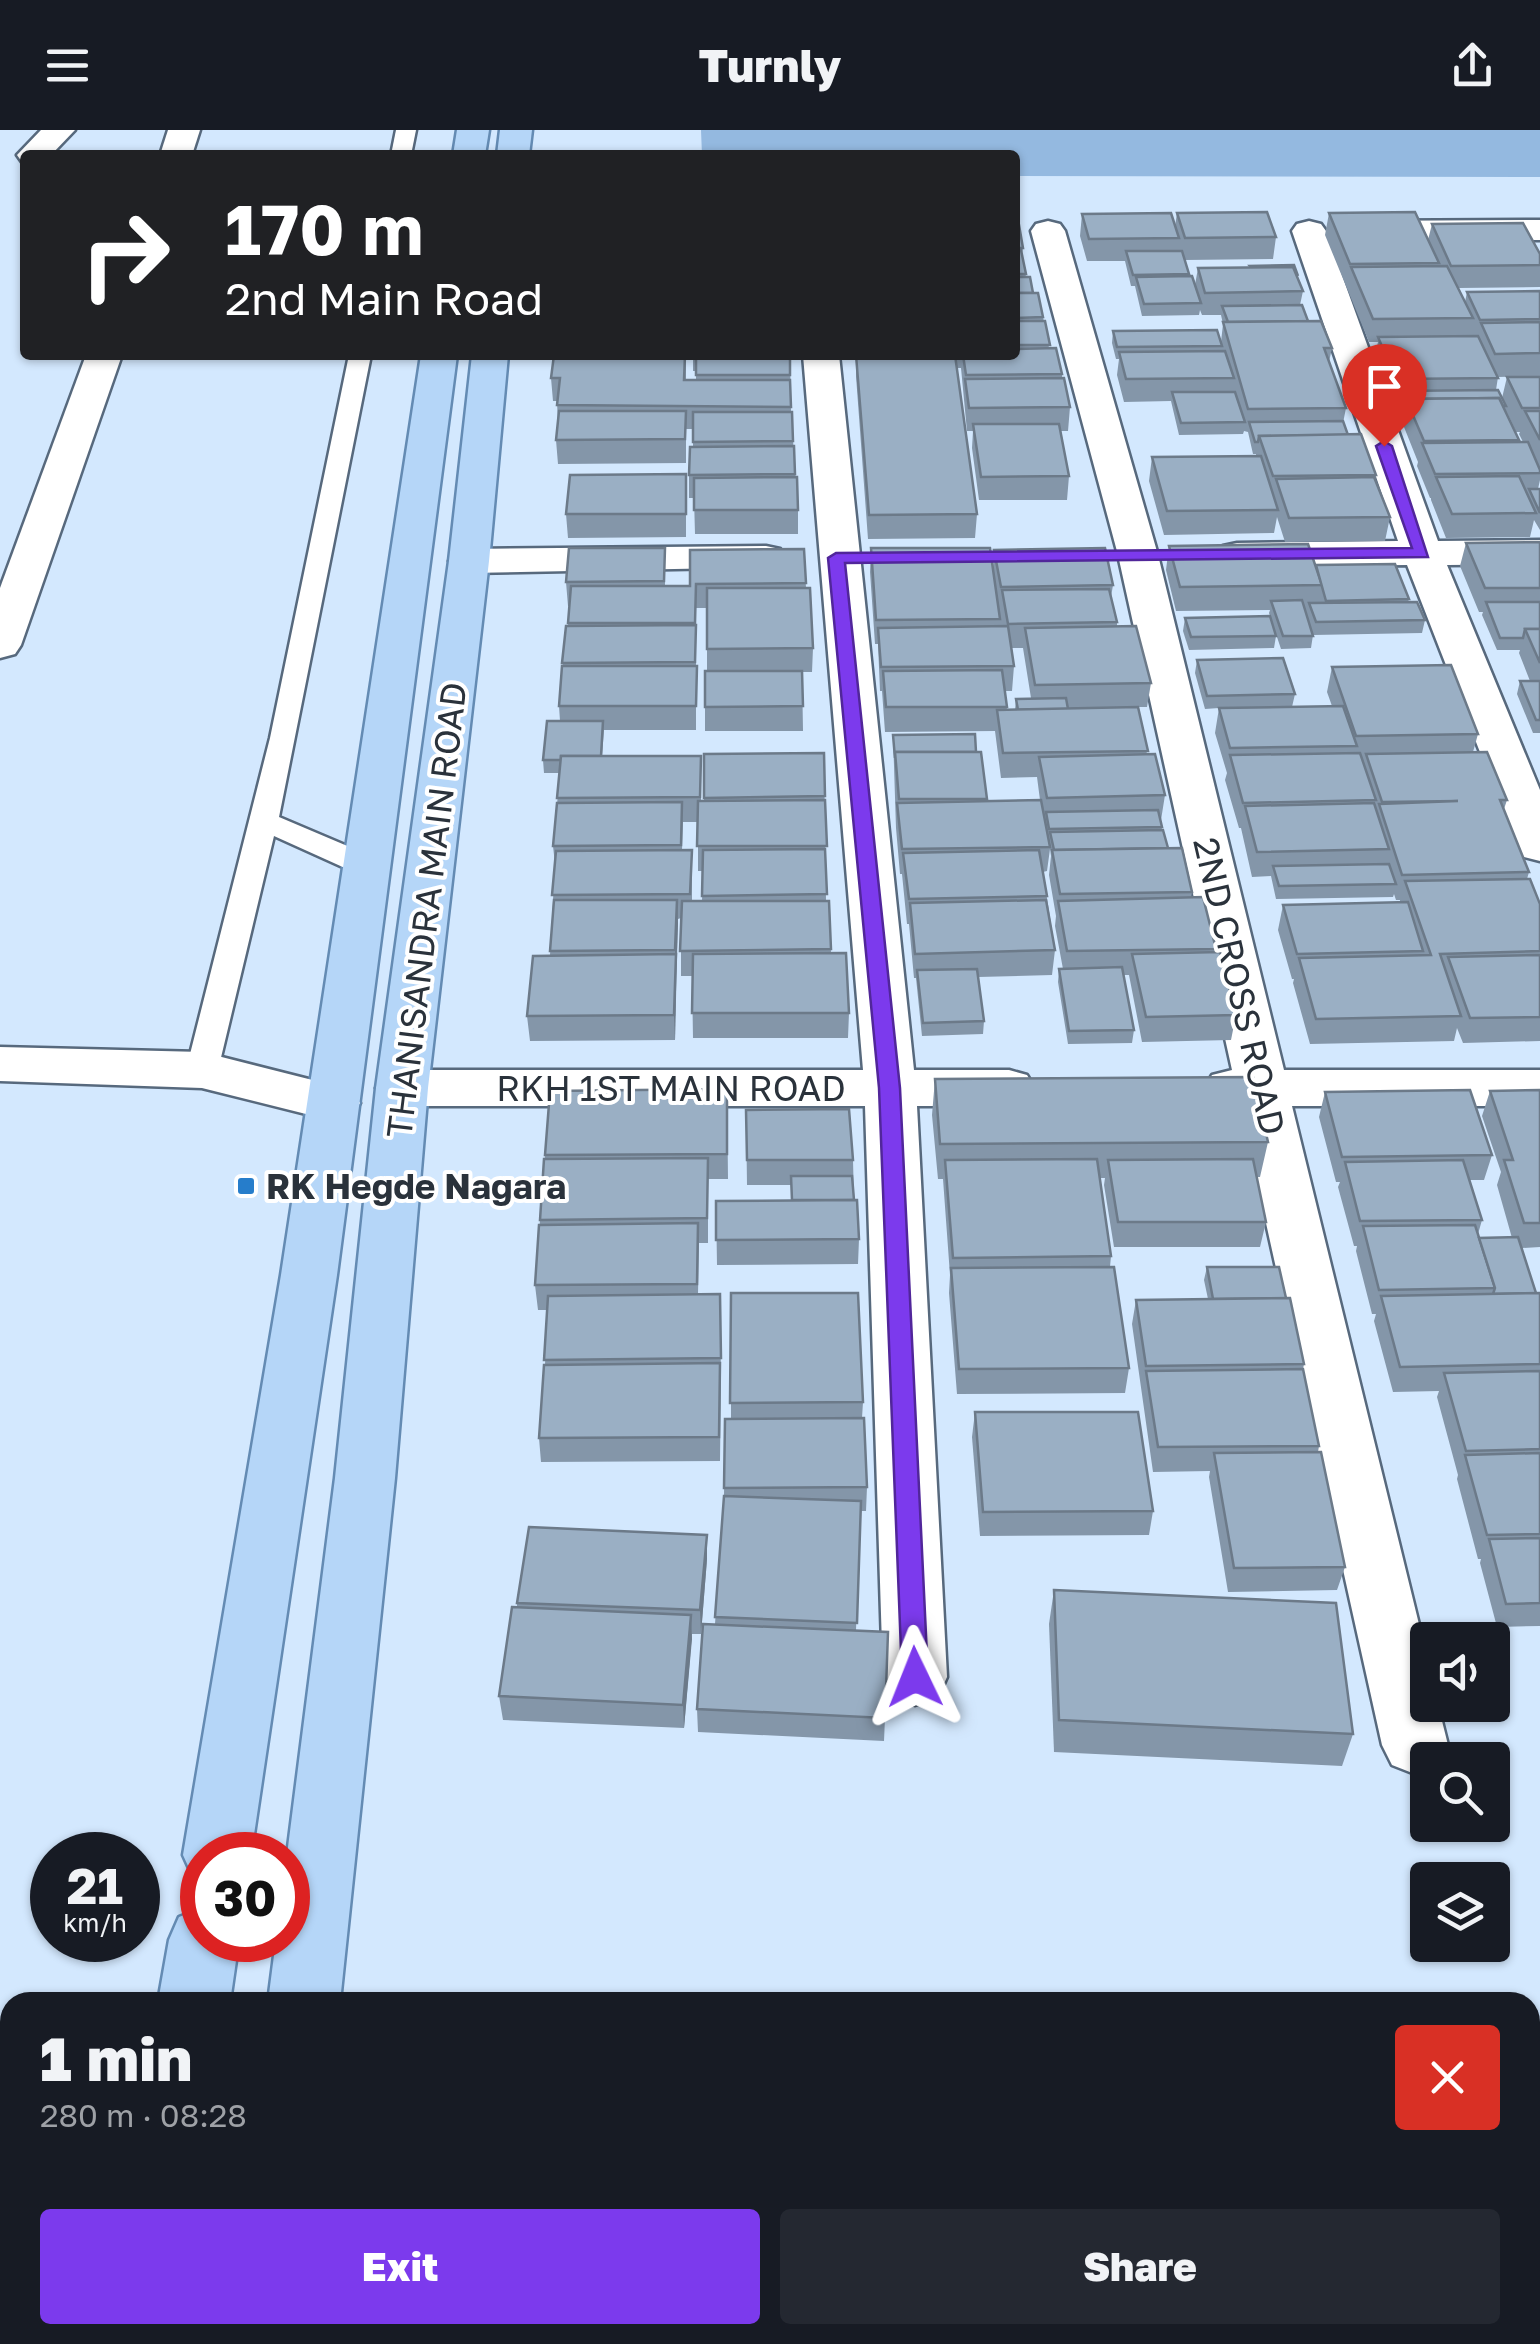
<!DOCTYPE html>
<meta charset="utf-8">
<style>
body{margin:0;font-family:"Golos Text",sans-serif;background:#242831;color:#f1f3f6;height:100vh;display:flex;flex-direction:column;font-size:38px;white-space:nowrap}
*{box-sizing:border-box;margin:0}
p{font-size:32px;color:#9ea1a6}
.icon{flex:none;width:55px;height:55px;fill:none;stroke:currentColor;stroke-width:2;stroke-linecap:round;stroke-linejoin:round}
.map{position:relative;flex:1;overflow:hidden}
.drawer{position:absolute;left:0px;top:1862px;width:1540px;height:352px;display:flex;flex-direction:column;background:#171b24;border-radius:30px 30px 0 0;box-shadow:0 2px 8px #0004}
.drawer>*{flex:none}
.top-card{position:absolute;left:20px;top:20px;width:1000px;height:210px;border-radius:10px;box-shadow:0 2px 8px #0004;background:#202124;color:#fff;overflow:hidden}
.fabs{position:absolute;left:1410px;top:1492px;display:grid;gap:20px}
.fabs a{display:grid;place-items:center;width:100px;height:100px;border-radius:10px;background:#171b24;box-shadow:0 2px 8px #0004;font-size:50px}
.speed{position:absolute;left:30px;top:1702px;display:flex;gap:20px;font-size:50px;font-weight:700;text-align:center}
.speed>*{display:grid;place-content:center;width:130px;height:130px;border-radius:50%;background:#171b24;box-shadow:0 2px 8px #0004;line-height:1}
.speed small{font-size:25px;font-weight:400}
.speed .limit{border:15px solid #d22;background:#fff;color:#111}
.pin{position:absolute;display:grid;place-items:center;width:85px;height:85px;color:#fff;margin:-102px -42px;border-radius:50% 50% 50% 0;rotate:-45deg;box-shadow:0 0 10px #0007}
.pin .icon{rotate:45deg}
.me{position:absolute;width:110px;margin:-55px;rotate:358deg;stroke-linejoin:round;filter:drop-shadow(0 0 8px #0008)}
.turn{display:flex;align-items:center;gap:35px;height:210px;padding:0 40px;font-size:45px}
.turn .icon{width:130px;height:130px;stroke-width:2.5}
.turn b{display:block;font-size:70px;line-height:85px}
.round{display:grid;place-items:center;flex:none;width:105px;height:105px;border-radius:10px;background:#242831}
.head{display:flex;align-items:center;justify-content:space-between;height:170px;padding:0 40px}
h1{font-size:60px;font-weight:800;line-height:75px}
.action{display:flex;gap:20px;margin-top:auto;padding:20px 40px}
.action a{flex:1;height:115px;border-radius:10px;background:#7c3aed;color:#fff;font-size:40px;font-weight:800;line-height:115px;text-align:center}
.action a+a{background:#242831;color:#f1f3f6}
header{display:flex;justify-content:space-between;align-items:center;height:130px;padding:0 40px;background:#171b24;font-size:45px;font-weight:800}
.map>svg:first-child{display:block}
.green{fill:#94b9e0}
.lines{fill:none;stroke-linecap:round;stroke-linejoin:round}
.lane-casing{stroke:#57697d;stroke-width:5}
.street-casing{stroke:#57697d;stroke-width:5}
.primary-casing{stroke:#648bb3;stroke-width:5}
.lane{fill:#fff;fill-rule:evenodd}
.street{fill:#fff;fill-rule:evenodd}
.primary{fill:#b5d6f8;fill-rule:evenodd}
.wall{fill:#8496a9;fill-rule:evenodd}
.shaded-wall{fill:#6c7a89}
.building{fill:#9aafc4;stroke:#6c7a89;stroke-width:2.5}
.route{fill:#7c3aed;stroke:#51269a;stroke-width:2.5}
.poi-dot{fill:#267dcb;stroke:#fff;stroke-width:4}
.labels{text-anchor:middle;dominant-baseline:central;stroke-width:8;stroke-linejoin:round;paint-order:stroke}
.street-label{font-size:35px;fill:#2a323b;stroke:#fff}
.poi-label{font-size:35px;font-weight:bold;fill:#2a323b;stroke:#fff;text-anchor:start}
</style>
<header><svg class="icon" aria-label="menu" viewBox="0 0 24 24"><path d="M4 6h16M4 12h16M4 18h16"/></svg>Turnly<svg class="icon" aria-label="share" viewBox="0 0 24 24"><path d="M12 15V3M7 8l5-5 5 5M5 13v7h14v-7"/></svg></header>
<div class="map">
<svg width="1540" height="2214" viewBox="0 0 1540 2214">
<rect width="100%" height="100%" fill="#d3e8fe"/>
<g class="green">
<path d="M701,0H1540V47L1015,46V25H702Z"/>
<path d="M1530,2158L1540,2159V2214H430L431,2205H1530Z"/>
</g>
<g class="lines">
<g class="lane-casing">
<g id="lane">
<path d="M396,0H416L411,25H391Z"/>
<path d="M349,225H371L279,687L378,729L382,736L367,745L356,743L274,706L218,940L214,948H190L186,940L270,608Z"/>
<path d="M1530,2047L1540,2048V2096L1530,2095Z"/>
</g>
</g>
<g class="street-casing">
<g id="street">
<path d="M41,0H75L51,25H25L22,32L17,25Z"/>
<path d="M168,0H200L192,25H160Z"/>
<path d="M1540,90V110L1348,111L1336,108L1331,101L1336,94L1348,91Z"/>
<path d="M1048,91L1060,94L1065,101L1158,425L1284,940H1540V976H1292L1428,1531V1575H1438L1448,1615L1441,1630H1428V1639L1415,1644L1392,1635L1382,1615L1240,976L1212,971L1204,958L1212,945L1232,940L1118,425L1031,101L1036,94Z"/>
<path d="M1309,91L1321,94L1326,101L1438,411L1540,410V434L1447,435L1540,660V731L1524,727L1517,717L1407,435L1237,437L1223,434L1217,425L1223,416L1237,413L1398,411L1292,101L1297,94Z"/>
<path d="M86,225H122L21,515L15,524L0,528V458Z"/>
<path d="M803,225H839L914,940H1009L1027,945L1035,958L1027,971L1009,976H917L947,1547L938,1567L915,1575L892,1567L883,1547L865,976H402L384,971L376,958L384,945L402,940H863Z"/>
<path d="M766,416L780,419L786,428L780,437L469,443L455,440L449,431L455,422L469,419Z"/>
<path d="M0,917L202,922L352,960L360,973L352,986L334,991L202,958L0,951Z"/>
</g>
</g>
<g class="primary-casing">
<g id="primary">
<path d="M457,0H489L485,25H453Z"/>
<path d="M500,0H532L529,25H497Z"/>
<path d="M421,225H457L337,1145L251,1725H202V1751L193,1747L183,1725L281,1145Z"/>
<path d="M472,225H508L489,431L428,958L395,1348L340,1872H268L276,1810H288L287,1725L335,1348L376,958L449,431Z"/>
<path d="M202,1778V1810H239L230,1872H158L169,1810L179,1787Z"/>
<path d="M101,2205H179L178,2214H100Z"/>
<path d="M224,2205H302L301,2214H223Z"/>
</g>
</g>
<use href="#lane" class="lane"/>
<use href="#street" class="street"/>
<use href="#primary" class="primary"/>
</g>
<g class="wall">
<path d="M1177,83L1276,107L1273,129L1185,130L1189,146L1195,155L1198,138L1298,148L1303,161L1300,175L1308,191L1332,218L1329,232L1346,278L1343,293L1348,305L1376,345L1375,350L1390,387L1385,411L1285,412L1277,387L1274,403L1164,405L1149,351L1152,327L1256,326V324H1253L1248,302L1244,301L1243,304L1179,305L1171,271L1124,272L1117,245L1119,229H1116L1112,213L1113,201L1221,212L1223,194L1221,185H1202L1200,180L1199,185L1142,186L1135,156H1131L1125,131H1087L1080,106L1082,84L1175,97Z"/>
<path d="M1329,83L1428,110L1432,94L1540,124V157L1458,158L1465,172L1467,162L1540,161V246L1498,247L1496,260L1502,268L1507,247H1540V350L1538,359H1540V400L1534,390L1530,407L1446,408L1431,370V368H1430L1417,336L1418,332L1402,292V289H1397L1374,230L1378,212H1369L1325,105ZM1505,278L1516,302H1520L1519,304L1523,312H1519V310Z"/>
<path d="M1015,95L1023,118L1022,124L1026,147L1043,187L1049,218L1062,244V248L1070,277L1068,301H1061L1069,346L1067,370H979L972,318L973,301H967L961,238H957L977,384L975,408L868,409L856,246V225H1015Z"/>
<path d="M554,225H686V250H696V241H693V229L790,225L791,282L798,380V404H695L694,368H689V345L693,317V299H686V333L558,334L556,310L558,295L557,271H553L551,248Z"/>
<path d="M686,344V407L568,408L566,384Z"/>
<path d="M1540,412V610V603H1533L1517,564L1520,551H1530L1519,523L1520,520H1497L1482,485L1483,482H1479L1460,436L1466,413Z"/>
<path d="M1169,416L1316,435L1409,469L1408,472L1425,490L1422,503L1313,505L1311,518L1281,519L1269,483L1270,480L1176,481L1166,440Z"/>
<path d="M665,418V456H690L804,419L806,458L813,518L812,542H802L803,601H705V541H707V478H696V600H604L602,626H701V671H704V624L824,623L826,771H829L831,823L849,883L848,908H693L692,846H681V788L678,789L675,910L530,911L527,886L550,825L555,734L553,716L560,643H544L543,630L560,591L559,576L566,496H568L569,476H568L566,452ZM683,692H698V741H703L702,771H692V720H682Z"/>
<path d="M871,418L993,439L994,420L1113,455L1111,467L1117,492V496L1151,553L1147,577H1138L1147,624L1165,665L1161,690L1162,700L1168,718L1192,762L1191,768L1216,819L1215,822L1236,885L1231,910L1142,912L1129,845H1123L1134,900L1132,913L1068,914L1058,852L1059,839H1063L1055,796L1056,786L1049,745L1051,726L1050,719L1047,741L1043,742L1055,820L1052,845L978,847L984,891L983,904L922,906L916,848H914L909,794H907L902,744H900L896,698L893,605L981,622L987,671L1040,670L1037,647L1001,648L995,601L885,602L882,561H880L878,514H875L870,442ZM1011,518H1023L1031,568L1016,569L1015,580H1007L1005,561H1012L1014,536Z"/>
<path d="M1185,488L1276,506L1274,518L1189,520L1183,501Z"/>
<path d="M1197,530L1295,564L1292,577L1332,576L1327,562L1332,537L1478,604L1473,622L1507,670L1504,679L1529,742L1527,749L1540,774V911L1463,913L1457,898L1454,911L1310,914L1293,853L1294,849H1292L1278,800L1283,775L1400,773V770H1396L1394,764L1393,767L1276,769L1271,746L1252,747L1241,698H1239L1225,650L1227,643L1215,603L1219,578L1205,579L1195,543Z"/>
<path d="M935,949L1268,1012L1260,1047H1257L1266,1092L1260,1117H1114L1104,1055L1105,1048H1100L1111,1126L1110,1137L1129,1238L1125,1263L957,1264L949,1163L950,1145L943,1049H938L932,985Z"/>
<path d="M727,959L728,1049H708V1113H699L698,1164H720L721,1252L720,1331L541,1332L539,1308L545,1235L547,1180H538L535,1155L545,1025Z"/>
<path d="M1540,960V1117L1522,1118L1536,1163H1540V1496L1497,1497L1480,1433L1481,1429H1478L1457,1349L1458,1345L1437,1267L1439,1261L1393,1262L1374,1191L1376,1184H1372L1356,1121L1357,1116H1354L1338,1057L1340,1052H1336L1319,987L1325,962L1492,1025L1484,1050H1469L1482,1090L1478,1104L1479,1108H1512L1497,1055L1501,1042L1482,986L1490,961Z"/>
<path d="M746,980L853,1030L854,1070L859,1109L858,1134L717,1135L716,1071L791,1070V1055H747Z"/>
<path d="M1207,1137L1286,1168L1304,1234L1303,1239L1319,1316L1318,1322L1345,1437L1337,1460L1228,1462L1209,1347L1210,1341L1153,1342L1132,1194L1136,1170L1208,1169L1204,1150Z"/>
<path d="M731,1163L863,1272L862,1288L867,1357L866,1381H860L856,1500L885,1588L884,1611L698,1602L697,1579L715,1494L724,1366L725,1289H731Z"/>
<path d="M975,1282L1153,1381L1149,1405L980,1406L972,1307Z"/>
<path d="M707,1429L701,1504H692L684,1598L503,1590L499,1566L517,1477V1473Z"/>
<path d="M1054,1460L1353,1604L1342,1636L1054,1622L1049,1494Z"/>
</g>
<g class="shaded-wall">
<path d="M677,770L678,794L676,845L675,820Z"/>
<path d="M676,824V849L675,910L674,885Z"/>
<path d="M707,1405V1429L701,1504L700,1480Z"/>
<path d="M691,1485L692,1509L684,1598L683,1575Z"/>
</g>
<g class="building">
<path d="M1267,82L1276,107L1185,108L1177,83Z"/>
<path d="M1415,82L1439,133L1350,134L1329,83Z"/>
<path d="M1171,83L1179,108L1089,109L1082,84Z"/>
<path d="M1523,93L1540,124V135L1451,136L1432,94Z"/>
<path d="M1015,95H1019L1023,118H1015Z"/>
<path d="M1015,120H1021L1026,144H1015Z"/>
<path d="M1126,121H1182L1189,144L1133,145Z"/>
<path d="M1294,135L1298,146L1293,137H1251L1250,136Z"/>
<path d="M1447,136L1473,188L1373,189L1351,137Z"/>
<path d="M1293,137L1303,161L1205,163L1198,138Z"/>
<path d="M1192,146L1201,173L1144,174L1136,147Z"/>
<path d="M1015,147H1030L1033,163H1015Z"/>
<path d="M1540,161V189L1480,190L1467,162Z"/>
<path d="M1015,163H1038L1043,187L1015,188Z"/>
<path d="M1302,175L1308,191L1228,192L1222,176Z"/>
<path d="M1015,191H1045L1050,215H1015Z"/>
<path d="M1321,191L1332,218H1324L1346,278L1248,279L1223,192Z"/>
<path d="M1540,192V223L1495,224L1481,193Z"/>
<path d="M1217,200L1222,216L1117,217L1113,201Z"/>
<path d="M1478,206L1498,248L1396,249L1378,207Z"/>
<path d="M1056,218L1062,244L966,245L963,225H1015V219Z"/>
<path d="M1225,221L1234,248L1126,249L1119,222Z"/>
<path d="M554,225H685L684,250H790L791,277L557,275L560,248H551Z"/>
<rect x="696" y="225" width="94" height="20"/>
<path d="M856,225H955L977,384L869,385Z"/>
<path d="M1507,247H1540V278H1522Z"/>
<path d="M1064,248L1070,277L969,278L965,249Z"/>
<path d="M1498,260L1506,276H1503L1499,268L1406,269L1405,277H1400L1393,261Z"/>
<path d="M1172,262H1235L1245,292L1181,293Z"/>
<path d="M1499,268L1519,310L1424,311L1406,269Z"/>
<path d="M559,281H686L685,309L556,310Z"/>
<path d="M1525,281H1540V310Z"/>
<path d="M693,282H792L793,311L693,312Z"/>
<path d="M1343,291L1348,305L1259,306L1258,312H1255L1249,292Z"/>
<path d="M973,294H1059L1069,346L981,347Z"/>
<path d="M1361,304L1376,345L1273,346L1259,306Z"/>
<path d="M1528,312L1540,340V343L1435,344L1422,313Z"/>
<path d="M794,316L795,344L689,345L690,317Z"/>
<path d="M1261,326L1278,380L1167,381L1152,327Z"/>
<path d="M686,344V384H566L570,345Z"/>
<path d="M1519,346L1536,383L1452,384L1436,347Z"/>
<path d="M797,347L798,380H694V348Z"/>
<path d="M1374,347L1390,387L1289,388L1276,349Z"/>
<path d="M1529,359H1540V383Z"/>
<path d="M1540,412V458H1485L1466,413Z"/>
<path d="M1308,414L1322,455L1180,457L1169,416Z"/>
<path d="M569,418H665L664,451L566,452Z"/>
<path d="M871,418H990L1000,489L876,490Z"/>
<path d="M1105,418L1113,455L1001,457L994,420Z"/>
<path d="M804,419L806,453L696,454L695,493H568L571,456H690V420Z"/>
<path d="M1395,434L1409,469L1326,471L1316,435Z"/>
<path d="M707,458H810L813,518L707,519Z"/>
<path d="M1109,459L1117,492L1008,494L1002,460Z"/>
<path d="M1302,470L1313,506H1283L1271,471Z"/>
<path d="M1417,472L1425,490L1316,492L1309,473Z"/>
<path d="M1486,472H1540V499H1525L1523,508H1500Z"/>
<path d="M1270,486L1276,506L1191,507L1185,488Z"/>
<path d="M696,495L695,532L562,533L566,496Z"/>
<path d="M1008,496L1014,536L881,537L878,498Z"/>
<path d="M1136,496L1151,553L1035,555L1025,498Z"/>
<path d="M1525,499H1540V533Z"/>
<path d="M1283,528L1295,564L1207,566L1197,530Z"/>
<path d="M1451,535L1478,604L1356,606L1332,537Z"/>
<path d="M562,536H697L696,576H559Z"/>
<path d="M1002,540L1007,577H886L883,541Z"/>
<path d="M705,541H802L803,576L705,577Z"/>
<path d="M1520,551H1540V590H1536Z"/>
<path d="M1066,568L1068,579L1018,580L1016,569Z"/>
<path d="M1343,576L1357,616L1230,618L1219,578Z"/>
<path d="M1138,577L1148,621L1003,623L997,580Z"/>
<path d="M547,591H603L601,626H561V630H543Z"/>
<path d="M975,604L976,622H895V628L893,605Z"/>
<path d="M895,622H981L987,669H899Z"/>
<path d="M1487,622L1507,670H1500L1529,742L1402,745L1379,674L1458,671L1382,672L1366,624Z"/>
<path d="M824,623L825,666L704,668V624Z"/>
<path d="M1360,623L1376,670L1243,673L1230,625Z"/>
<path d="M1155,624L1165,665L1047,668L1039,627Z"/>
<path d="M561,626H701L700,667L557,668Z"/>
<path d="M825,670L827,716H697L698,671Z"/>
<path d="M1041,670L1050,717L902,719L897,673Z"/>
<path d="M682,672L681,715L553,716L557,673Z"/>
<path d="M1374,673L1389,719L1257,722L1245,676Z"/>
<path d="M1158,680L1162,697L1049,699L1046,682Z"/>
<path d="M1163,700L1168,718L1054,720L1050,702Z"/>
<path d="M1182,718L1192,762L1060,764L1052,720Z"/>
<path d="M825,719L827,764L702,766L703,720Z"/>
<path d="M692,720L690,764L552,765L556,721Z"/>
<path d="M1039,720L1047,766L909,769L903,723Z"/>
<path d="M1389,734L1396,754L1279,756L1273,736Z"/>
<path d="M1530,749L1540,774V821L1440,824L1461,886L1316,889L1299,828L1431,825L1405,751Z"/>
<path d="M1203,767L1216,819L1067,821L1058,771Z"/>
<path d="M554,770H677L675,820L550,821Z"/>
<path d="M1046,770L1055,820L915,824L910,773Z"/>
<path d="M682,771H829L831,819L680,821Z"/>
<path d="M1408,772L1423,821L1297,824L1283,775Z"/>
<path d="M1220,822L1236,885L1146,887L1132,824Z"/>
<path d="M846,823L849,883H692L693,824Z"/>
<path d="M676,824L674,885L527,886L533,826Z"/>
<path d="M1540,825V887L1470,888L1448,827Z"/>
<path d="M1122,837L1134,900L1069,901L1059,839Z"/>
<path d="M977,839L984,891L923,893L917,840Z"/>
<path d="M1253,947L1268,1012L940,1014L935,949Z"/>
<path d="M727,959V1024L545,1025L550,961Z"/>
<path d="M1470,960L1492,1025L1342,1027L1325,962Z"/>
<path d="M1540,960V1093H1524L1504,1030H1513L1490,961Z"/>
<path d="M849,979L853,1030H747L746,980Z"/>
<path d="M708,1028L707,1088L540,1090L544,1029Z"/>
<path d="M1097,1029L1111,1126L953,1128L945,1030Z"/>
<path d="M1253,1029L1266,1092H1118L1108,1030Z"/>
<path d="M1463,1030L1482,1090L1360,1091L1345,1032Z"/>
<path d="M791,1046H852L854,1070H792Z"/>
<path d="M857,1070L859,1109L716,1110V1071Z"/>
<path d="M698,1093L697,1154L535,1155L539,1095Z"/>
<path d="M1475,1095L1495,1158L1379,1160L1363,1096Z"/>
<path d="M1518,1107L1536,1163L1493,1164L1495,1158L1479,1108Z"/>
<path d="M1114,1137L1129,1238L959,1239L951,1138Z"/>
<path d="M1207,1137H1279L1286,1168L1213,1169Z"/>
<path d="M731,1163H858L863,1272L730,1273Z"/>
<path d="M1540,1163V1234L1400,1237L1381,1166Z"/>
<path d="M720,1164L721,1228L544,1230L548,1166Z"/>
<path d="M1290,1168L1304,1234L1146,1236L1136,1170Z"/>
<path d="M720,1233L719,1307L539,1308L544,1235Z"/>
<path d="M1303,1239L1319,1316L1158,1317L1146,1241Z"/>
<path d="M1540,1241V1319L1466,1321L1444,1243Z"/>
<path d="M975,1282H1138L1153,1381L983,1382Z"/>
<path d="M864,1288L867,1357L724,1358L725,1289Z"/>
<path d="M1321,1322L1345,1437L1234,1438L1214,1323Z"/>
<path d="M1540,1323V1404L1487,1405L1465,1325Z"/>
<path d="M724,1366L861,1371L857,1493L715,1487Z"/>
<path d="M529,1397L707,1405L700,1480L517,1473Z"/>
<path d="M1540,1408V1473L1506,1474L1489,1409Z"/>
<path d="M1054,1460L1336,1473L1353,1604L1059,1590Z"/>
<path d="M512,1477L691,1485L683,1575L499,1566Z"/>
<path d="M703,1494L888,1502L885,1588L697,1579Z"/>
</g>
<path class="route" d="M1384,311L1392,316L1428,427L845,433L900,958L928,1547L924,1555H906L902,1547L879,958L828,428L836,423L1412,418L1376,316Z"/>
<rect class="poi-dot" x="236" y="1046" width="20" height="20" rx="5"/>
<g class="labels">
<g class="street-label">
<text transform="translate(426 780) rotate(-83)">THANISANDRA MAIN ROAD</text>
<text transform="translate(1240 856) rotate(77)">2ND CROSS ROAD</text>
<text x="671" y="958">RKH 1ST MAIN ROAD</text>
</g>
<g class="poi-label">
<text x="266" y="1056">RK Hegde Nagara</text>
</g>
</g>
</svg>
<div class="fabs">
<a><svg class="icon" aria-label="sound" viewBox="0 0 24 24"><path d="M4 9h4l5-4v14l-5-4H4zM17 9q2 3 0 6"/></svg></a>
<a><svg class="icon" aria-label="search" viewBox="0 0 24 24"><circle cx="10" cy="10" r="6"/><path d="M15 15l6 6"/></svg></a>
<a><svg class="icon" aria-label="layers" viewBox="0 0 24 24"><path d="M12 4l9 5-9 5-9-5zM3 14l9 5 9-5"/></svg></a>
</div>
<div class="speed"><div>21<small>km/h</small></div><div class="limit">30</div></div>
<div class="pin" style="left:1384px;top:316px;background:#d93025"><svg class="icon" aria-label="arrive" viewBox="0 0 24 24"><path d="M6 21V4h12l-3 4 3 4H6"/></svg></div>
<svg class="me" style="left:915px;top:1547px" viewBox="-20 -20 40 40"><path d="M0-17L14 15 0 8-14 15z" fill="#7c3aed" stroke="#fff" stroke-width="4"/></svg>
<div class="top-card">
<div class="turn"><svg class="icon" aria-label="right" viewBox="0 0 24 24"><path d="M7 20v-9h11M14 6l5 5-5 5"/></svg><div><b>170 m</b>2nd Main Road</div></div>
</div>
<section class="drawer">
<div class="head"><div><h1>1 min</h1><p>280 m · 08:28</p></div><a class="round" style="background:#d93025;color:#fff"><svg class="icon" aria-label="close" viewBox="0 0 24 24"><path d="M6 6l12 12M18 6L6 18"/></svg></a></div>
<div class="action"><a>Exit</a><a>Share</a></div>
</section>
</div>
